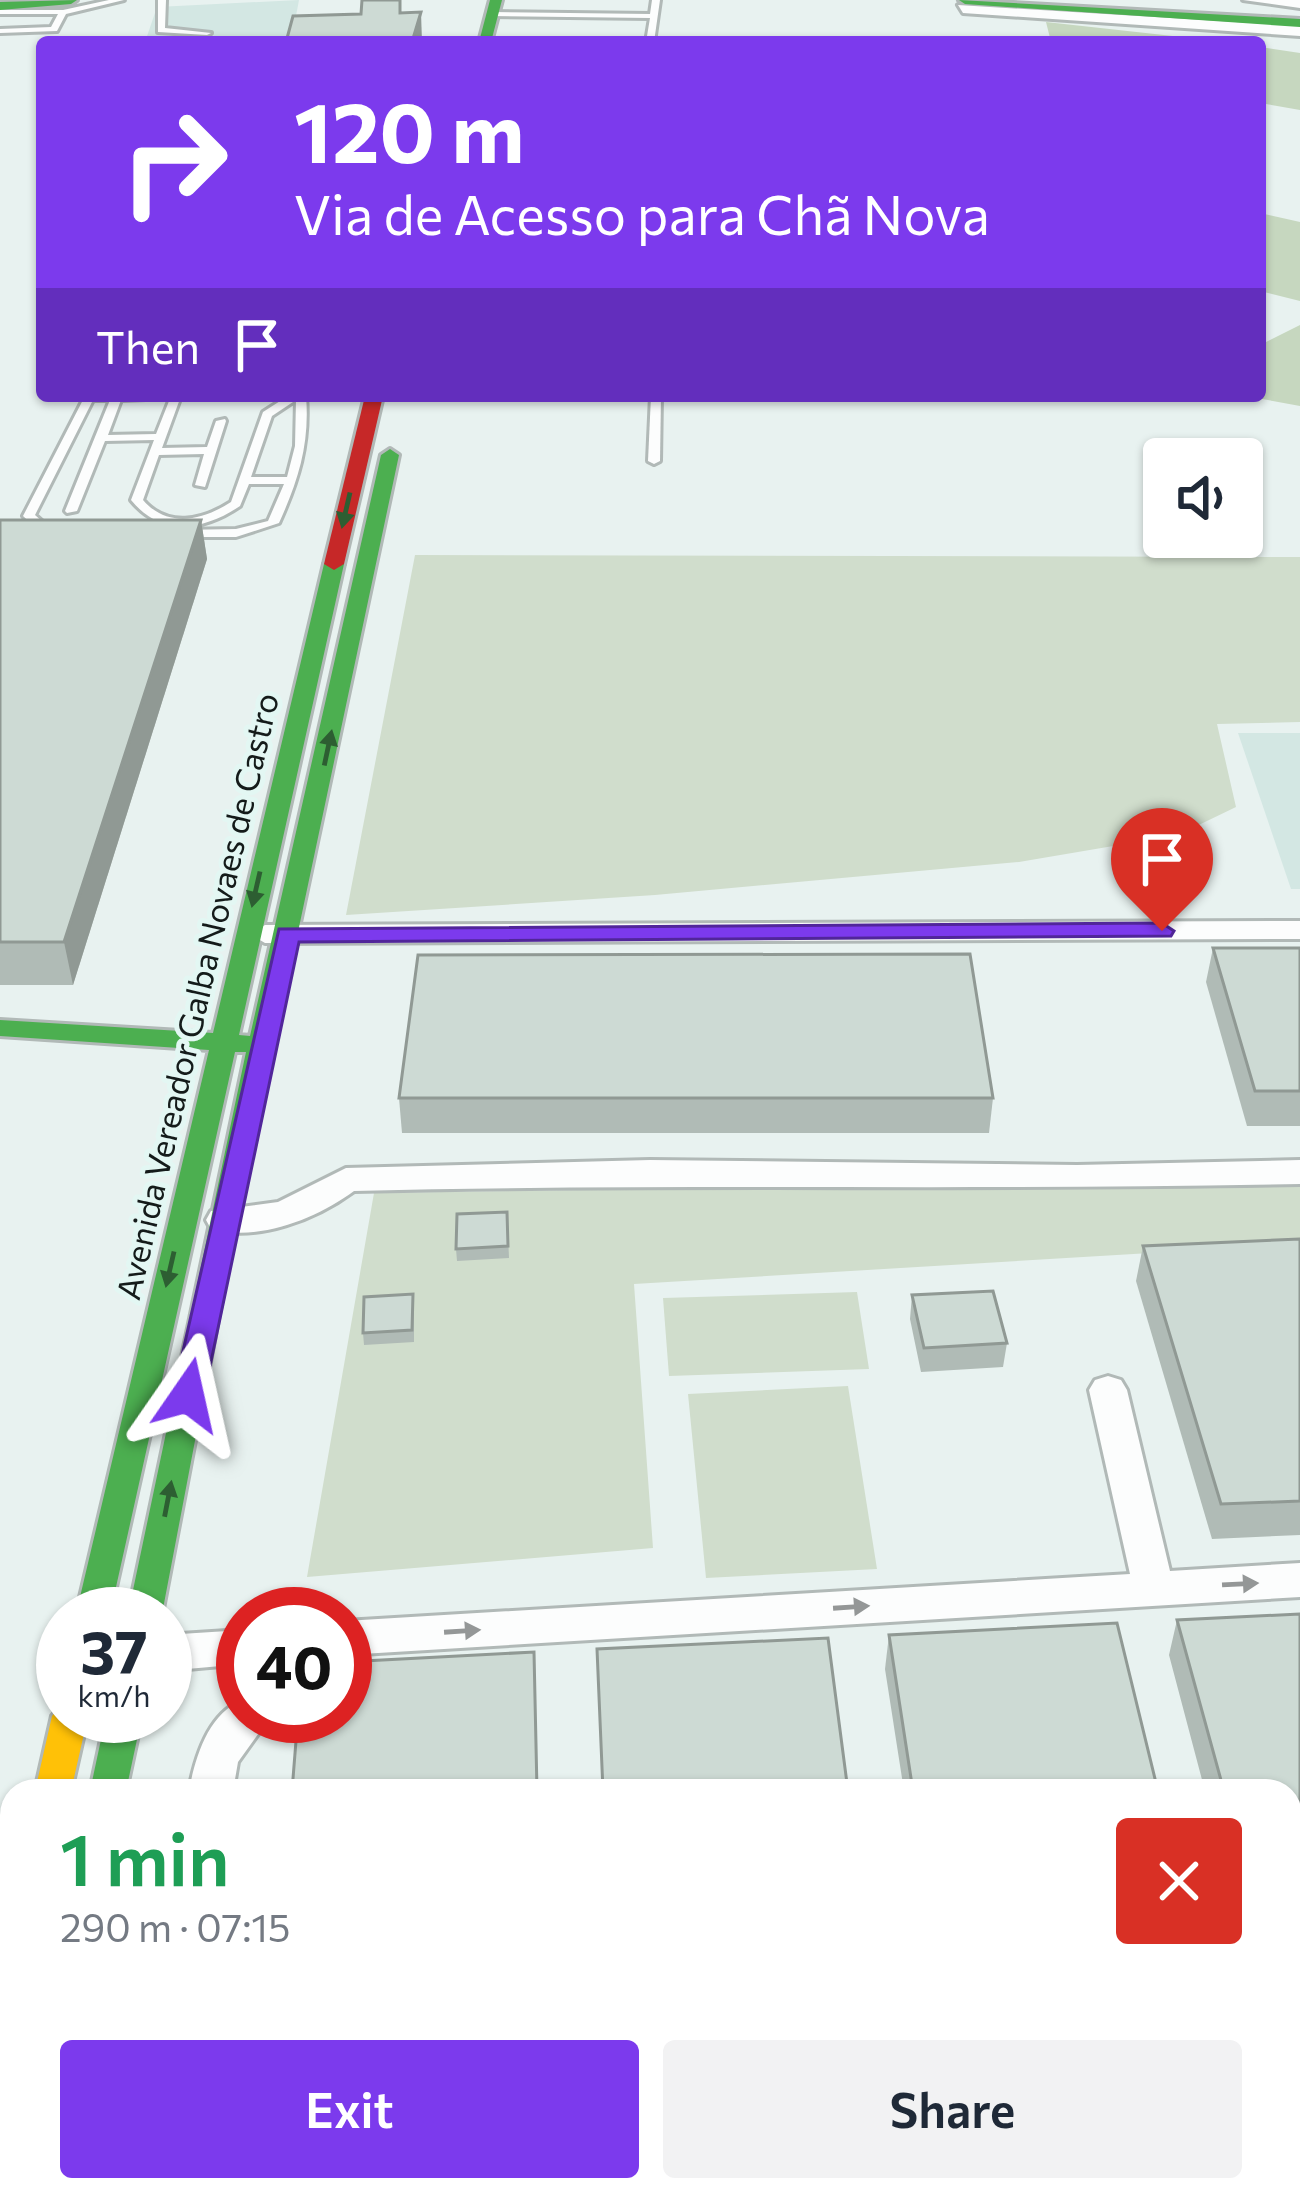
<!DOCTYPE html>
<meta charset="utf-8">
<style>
body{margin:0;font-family:Commissioner,sans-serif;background:#f2f2f3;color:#1f2937;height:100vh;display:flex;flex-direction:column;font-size:45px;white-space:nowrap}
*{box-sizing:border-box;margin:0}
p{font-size:39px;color:#747a83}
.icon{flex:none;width:66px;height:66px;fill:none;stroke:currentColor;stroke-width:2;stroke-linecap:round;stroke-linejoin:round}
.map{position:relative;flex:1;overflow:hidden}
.drawer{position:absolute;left:0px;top:1779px;width:1302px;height:423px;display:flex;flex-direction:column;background:#fff;border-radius:36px 36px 0 0;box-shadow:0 3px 9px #0004}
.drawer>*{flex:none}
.guide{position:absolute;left:36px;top:36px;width:1230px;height:366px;border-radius:12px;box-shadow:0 3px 9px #0004;background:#7c3aed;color:#fff;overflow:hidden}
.buttons{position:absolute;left:1143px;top:438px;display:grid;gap:24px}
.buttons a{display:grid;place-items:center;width:120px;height:120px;border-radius:12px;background:#fff;box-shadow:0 3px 9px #0004;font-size:60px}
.speed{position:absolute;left:36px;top:1587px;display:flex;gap:24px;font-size:60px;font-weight:700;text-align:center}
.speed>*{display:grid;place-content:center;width:156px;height:156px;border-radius:50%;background:#fff;box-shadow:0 3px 9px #0004;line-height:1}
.speed small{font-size:30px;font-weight:400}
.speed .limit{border:18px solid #d22;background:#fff;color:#111}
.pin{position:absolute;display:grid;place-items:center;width:102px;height:102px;color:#fff;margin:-123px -51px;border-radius:50% 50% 50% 0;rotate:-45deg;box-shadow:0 0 12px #0007}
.pin .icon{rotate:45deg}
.me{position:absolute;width:132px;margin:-66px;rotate:11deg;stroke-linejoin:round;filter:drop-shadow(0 0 9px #0008)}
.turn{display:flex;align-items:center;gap:42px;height:252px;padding:0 60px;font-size:54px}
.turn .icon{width:156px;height:156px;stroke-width:2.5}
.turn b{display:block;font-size:84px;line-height:102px}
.then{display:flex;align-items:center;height:114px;padding:0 60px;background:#0003;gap:24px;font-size:45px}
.round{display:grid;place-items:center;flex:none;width:126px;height:126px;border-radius:12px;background:#f2f2f3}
.summary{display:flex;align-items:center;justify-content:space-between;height:204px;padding:0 60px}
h1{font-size:72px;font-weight:600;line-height:90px;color:#1e9e55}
.action{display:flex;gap:24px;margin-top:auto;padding:24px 60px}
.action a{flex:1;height:138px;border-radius:12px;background:#7c3aed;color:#fff;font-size:48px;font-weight:600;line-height:138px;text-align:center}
.action a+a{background:#f2f2f3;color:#1f2937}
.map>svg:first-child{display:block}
.built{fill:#d3e7e3}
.green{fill:#d0ddcc}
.forest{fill:#c6d7bf}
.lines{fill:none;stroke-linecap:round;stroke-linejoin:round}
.lane-casing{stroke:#b1b9b7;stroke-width:6}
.street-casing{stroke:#b1b9b7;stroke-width:6}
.fast-casing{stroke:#b1b9b7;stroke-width:6}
.slow-casing{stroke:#b1b9b7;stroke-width:6}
.jam-casing{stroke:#b1b9b7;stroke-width:6}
.lane{fill:#fcfdfd;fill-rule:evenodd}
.street{fill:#fcfdfd;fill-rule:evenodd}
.fast{fill:#4caf50;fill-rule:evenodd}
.slow{fill:#ffc107;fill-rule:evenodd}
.jam{fill:#c62828;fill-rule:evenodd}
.wall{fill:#b0bbb6}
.shaded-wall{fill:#909994}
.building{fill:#cddad4;stroke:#909994;stroke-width:3}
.oneway{fill:#2d5e32}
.oneway2{fill:#949797}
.route{fill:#7c3aed;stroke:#51269a;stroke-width:3}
.labels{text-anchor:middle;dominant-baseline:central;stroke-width:10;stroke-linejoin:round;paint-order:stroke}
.street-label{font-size:33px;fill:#141b1a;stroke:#e3f7f3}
</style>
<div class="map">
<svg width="1300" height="2201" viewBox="0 0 1300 2201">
<rect width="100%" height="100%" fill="#e8f2f0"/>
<g class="built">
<path d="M299,0L291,42H145L157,7Z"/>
<path d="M1238,733H1300V889H1291Z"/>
</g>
<g class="green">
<path d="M415,555L1300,557V722L1217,724L1236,807L1178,835L1019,862L655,895L346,915Z"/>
<path d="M1300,1180V1244L634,1284L653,1548L307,1577L374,1193Z"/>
<path d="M857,1292L869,1369L669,1376L663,1298Z"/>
<path d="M848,1386L877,1569L706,1578L688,1394Z"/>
</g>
<g class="forest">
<path d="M1046,22L1227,42H1051Z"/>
<path d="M1260,47L1300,53V110L1260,103Z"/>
<path d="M1260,213L1300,222V301L1260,291Z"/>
<path d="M1300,325V406L1246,396H1260V345Z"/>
</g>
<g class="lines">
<g class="lane-casing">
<g id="lane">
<path d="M109,0H124L66,14L57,31L0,33V29L51,27L58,14H0V10H63Z"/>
<path d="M158,0H166L165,28L211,33L207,35L158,32Z"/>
<path d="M652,0H660L654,42H646L650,18L491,16L487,14L491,12L650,14Z"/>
<path d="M85,396H151L146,399L121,400L108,435L156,434L171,396H181L162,448L207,447L216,421L225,419L226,421L205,487L195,485L204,454L159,455L143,500C167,528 202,521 231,502L263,412L288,396H306C310,444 298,481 279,523L236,537H177L175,534L181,530L236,529L268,521L284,484H249L240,506C203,531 161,537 131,500L154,440L105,441L77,511L67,513L65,511L110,400H93L35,515L54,532L44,535L23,516ZM296,400L295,446L287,477H251L272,416Z"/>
<path d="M651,396H661L660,461L654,464L648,461Z"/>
</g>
</g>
<g class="street-casing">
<g id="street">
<path d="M1243,0H1300V8Z"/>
<path d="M958,5L1300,26V36L963,13Z"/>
<path d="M1300,921V939L265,943L250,934L265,925Z"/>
<path d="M650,1160L1077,1165L1300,1160V1184C984,1191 669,1183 354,1191C316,1219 258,1242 211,1229L206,1220L211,1211L278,1202L346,1168Z"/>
<path d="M1108,1376L1121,1380L1127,1390L1170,1571L1300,1563V1597L345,1655V1621L1130,1574L1089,1390L1095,1380Z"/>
<path d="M243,1630V1664L165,1671V1635Z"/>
<path d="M243,1700V1716H271L238,1762L233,1791H189C195,1758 208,1713 243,1700Z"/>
<path d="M1300,1988V2034L1290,2035V1989Z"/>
</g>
</g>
<g class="fast-casing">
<g id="fast">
<path d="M77,0L71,4L0,10V2Z"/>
<path d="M490,0H502L491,42H479Z"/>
<path d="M959,0L1300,19V27L965,4Z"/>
<path d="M390,449L399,455L237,1220L162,1614H128L246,1052H235L110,1614H76L209,1050L0,1036V1020L213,1033L324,564L334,558L344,564L239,1035L250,1036L381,455Z"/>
<path d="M106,1716H142L126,1791H90Z"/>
<path d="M12,2175V2190H47L45,2201H3Z"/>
</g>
</g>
<g class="slow-casing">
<g id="slow">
<path d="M63,1703V1716H88L71,1791H35L52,1716Z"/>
<path d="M12,1957V2043L0,2048V1961Z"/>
</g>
</g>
<g class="jam-casing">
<path id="jam" d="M365,396H383L344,564L334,570L324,564Z"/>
</g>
<use href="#lane" class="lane"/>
<use href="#street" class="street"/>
<use href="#fast" class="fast"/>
<use href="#slow" class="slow"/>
<use href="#jam" class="jam"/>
</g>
<g class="wall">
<path d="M0,520H201L207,559L73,985H0Z"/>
<path d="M1213,948H1300V1126H1247L1206,982Z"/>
<path d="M399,1098H993L989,1133H402Z"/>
<path d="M507,1212L509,1258L457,1261L456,1249Z"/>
<path d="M1300,1239V1535L1212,1539L1136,1281L1143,1246Z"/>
<path d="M912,1295L1007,1343L1003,1367L921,1372L910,1319Z"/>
<path d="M414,1306V1342L364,1345L363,1333Z"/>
<path d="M1300,1614V1922H1290V1791H1205L1169,1655L1177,1620Z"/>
<path d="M889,1635L1158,1791H904L885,1669Z"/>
</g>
<g class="shaded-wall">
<path d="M421,12L422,42H412Z"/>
<path d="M201,520L207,559L73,985L64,942Z"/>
</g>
<g class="building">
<path d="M362,0H400V13L421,12L412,42H286L293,16L361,14Z"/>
<path d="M0,520H201L64,942H0Z"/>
<path d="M1213,948H1300V1091H1255Z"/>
<path d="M970,954L993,1098H399L418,955Z"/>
<path d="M507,1212L508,1246L456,1249L457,1214Z"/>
<path d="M1300,1239V1501L1221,1504L1143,1246Z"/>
<path d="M993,1291L1007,1343L924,1348L912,1295Z"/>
<path d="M413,1294L412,1330L363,1333L364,1297Z"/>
<path d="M1300,1614V1889H1290V1791H1224L1177,1620Z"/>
<path d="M1117,1623L1158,1791H913L889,1635Z"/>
<path d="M828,1638L848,1791H603L597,1649Z"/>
<path d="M534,1652L537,1791H292L298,1716H345V1662Z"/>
</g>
<defs><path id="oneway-solid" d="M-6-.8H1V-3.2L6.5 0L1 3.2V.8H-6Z" transform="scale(3)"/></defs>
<g class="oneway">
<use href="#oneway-solid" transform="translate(346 510) rotate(103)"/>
<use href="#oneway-solid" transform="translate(328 748) rotate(-78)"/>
<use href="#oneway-solid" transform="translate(256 889) rotate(103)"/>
<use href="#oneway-solid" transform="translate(170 1269) rotate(103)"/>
<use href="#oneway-solid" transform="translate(168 1499) rotate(-79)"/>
</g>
<g class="oneway2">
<use href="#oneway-solid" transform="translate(1240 1584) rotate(-3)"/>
<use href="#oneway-solid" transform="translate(851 1607) rotate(-4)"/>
<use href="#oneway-solid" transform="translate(462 1631) rotate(-4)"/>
</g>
<path class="route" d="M1162,923L1174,931L1171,936L299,942L204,1395L188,1407L173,1395L279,929Z"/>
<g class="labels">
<g class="street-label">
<text transform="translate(196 996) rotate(-77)">Avenida Vereador Galba Novaes de Castro</text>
</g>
</g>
</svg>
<div class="buttons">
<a><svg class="icon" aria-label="sound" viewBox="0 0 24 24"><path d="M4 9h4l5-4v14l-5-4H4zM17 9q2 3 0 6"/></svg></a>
</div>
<div class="speed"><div>37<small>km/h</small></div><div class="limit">40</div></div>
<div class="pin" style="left:1162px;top:931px;background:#d93025"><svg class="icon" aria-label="arrive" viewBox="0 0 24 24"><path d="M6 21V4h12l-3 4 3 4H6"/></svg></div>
<svg class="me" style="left:188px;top:1395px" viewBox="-20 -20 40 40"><path d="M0-17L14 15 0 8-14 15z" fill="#7c3aed" stroke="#fff" stroke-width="4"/></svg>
<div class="guide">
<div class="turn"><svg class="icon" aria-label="right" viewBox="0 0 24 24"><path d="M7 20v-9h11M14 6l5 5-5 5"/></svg><div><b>120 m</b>Via de Acesso para Chã Nova</div></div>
<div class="then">Then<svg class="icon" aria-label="arrive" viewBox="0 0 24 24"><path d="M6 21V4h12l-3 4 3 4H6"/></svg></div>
</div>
<section class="drawer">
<div class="summary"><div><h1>1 min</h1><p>290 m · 07:15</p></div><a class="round" style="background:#d93025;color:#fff"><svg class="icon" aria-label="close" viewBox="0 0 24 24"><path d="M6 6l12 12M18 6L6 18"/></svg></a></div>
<div class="action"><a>Exit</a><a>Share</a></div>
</section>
</div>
